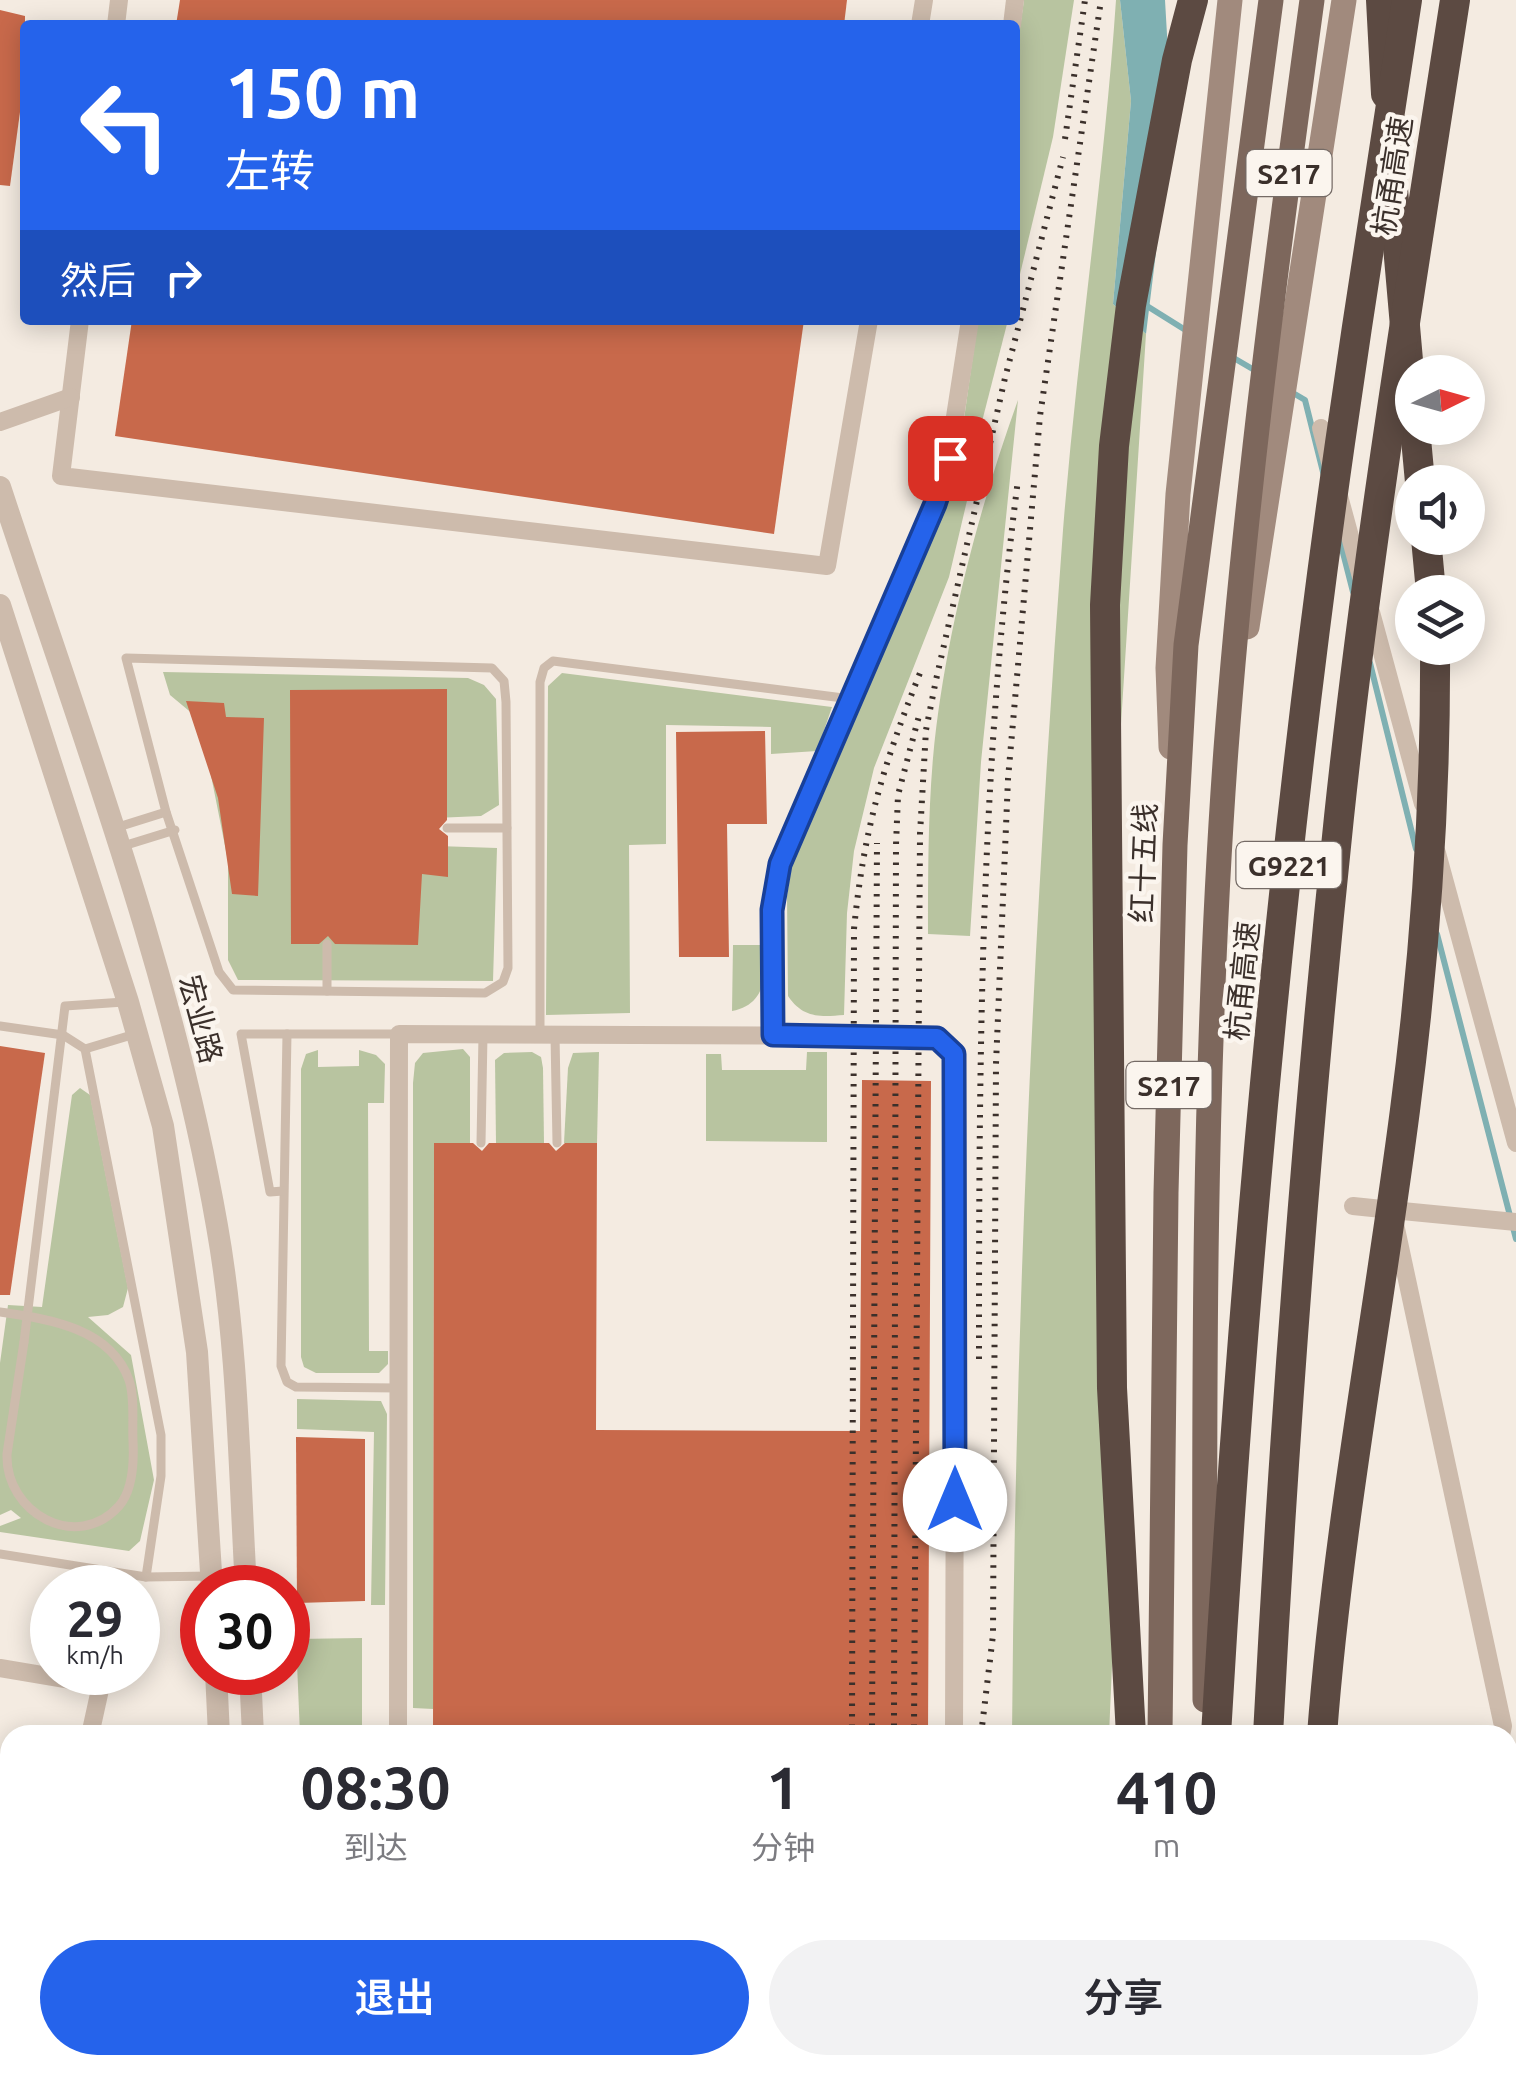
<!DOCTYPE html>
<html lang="zh">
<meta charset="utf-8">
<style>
body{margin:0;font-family:Ubuntu,"Noto Sans SC",sans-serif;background:#f2f2f3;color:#2b2b33;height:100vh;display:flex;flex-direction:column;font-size:38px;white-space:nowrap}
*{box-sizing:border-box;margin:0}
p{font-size:32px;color:#7c7c81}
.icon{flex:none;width:55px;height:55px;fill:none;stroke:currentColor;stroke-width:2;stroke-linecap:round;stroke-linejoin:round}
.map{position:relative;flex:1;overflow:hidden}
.details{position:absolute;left:0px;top:1725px;width:1518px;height:350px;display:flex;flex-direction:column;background:#fff;border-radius:30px 30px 0 0;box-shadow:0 5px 25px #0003}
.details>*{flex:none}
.hud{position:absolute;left:20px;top:20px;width:1000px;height:305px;border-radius:10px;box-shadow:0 5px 25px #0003;background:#2563eb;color:#fff;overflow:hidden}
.needle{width:65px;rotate:85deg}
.controls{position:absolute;left:1395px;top:355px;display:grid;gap:20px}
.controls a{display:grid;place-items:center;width:90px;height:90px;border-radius:50%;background:#fff;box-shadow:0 5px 25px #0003;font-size:50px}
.speed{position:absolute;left:30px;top:1565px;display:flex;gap:20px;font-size:50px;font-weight:700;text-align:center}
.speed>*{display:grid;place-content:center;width:130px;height:130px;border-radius:50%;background:#fff;box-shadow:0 5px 25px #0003;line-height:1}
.speed small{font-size:25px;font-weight:400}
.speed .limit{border:15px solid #d22;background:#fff;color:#111}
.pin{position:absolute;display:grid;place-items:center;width:85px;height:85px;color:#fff;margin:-42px;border-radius:20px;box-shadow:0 5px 15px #0006}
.me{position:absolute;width:110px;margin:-55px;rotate:0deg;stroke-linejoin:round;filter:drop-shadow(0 0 8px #0008)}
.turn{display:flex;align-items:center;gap:35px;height:210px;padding:0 40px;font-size:45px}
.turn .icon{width:130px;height:130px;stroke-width:2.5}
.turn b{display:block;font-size:70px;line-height:85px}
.then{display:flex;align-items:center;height:95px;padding:0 40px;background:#0003;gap:20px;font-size:38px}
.eta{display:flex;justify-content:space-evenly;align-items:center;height:170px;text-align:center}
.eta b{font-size:60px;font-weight:600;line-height:70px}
.button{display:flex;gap:20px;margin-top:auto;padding:20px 40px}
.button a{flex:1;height:115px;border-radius:60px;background:#2563eb;color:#fff;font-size:40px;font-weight:600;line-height:115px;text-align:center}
.button a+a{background:#f2f2f3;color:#2b2b33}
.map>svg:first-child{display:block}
.green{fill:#b8c4a0}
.water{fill:#7fb0b2}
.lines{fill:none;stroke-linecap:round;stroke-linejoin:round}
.stream{stroke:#7fb0b2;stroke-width:6}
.building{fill:#c8694b}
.service{stroke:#cdbbac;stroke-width:9}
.minor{stroke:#cdbbac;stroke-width:18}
.tertiary{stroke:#cdbbac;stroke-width:22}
.secondary{stroke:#a18a7d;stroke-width:25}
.primary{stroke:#7d675c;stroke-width:25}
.motorway{stroke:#5c4a42;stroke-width:30}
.rail{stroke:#3b302b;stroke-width:6;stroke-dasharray:2.5 8;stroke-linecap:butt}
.service-bridge{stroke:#cdbbac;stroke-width:9}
.motorway-bridge{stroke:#5c4a42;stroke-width:30}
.route-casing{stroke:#184099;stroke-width:25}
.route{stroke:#2563eb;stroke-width:18}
.labels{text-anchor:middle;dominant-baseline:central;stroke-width:9;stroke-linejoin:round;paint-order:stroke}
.shield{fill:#fbf5ee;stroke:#756b66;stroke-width:2.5}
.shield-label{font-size:28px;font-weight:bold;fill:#3b302b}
.street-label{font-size:30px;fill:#3b302b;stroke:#fbf5ee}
</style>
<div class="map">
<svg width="1516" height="2075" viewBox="0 0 1516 2075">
<rect width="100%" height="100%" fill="#f4ebe1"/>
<g class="green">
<path d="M1024,0H1074L1053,137L1015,295V63Z"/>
<path d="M1116,0H1120L1131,101L1113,304L1146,334L1118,771L1116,1574L1109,1735H1012C1015,1333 1033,931 1063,530C1077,353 1104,177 1116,0Z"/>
<path d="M978,320H1008L976,445L961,440Z"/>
<path d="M1018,400L981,762L970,936L928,934C928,875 928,816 933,758C944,640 978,511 1018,400Z"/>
<path d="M957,469L974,471L949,577L874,768L854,851L847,913L844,1015C819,1017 803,1018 788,996L787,896L792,863Z"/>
<path d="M163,672L468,678L484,685L496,699L499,805L481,816L435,818L437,846L497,848L493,981L238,980L228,960V861L200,720L170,695Z"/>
<path d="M562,673L832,707L817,751L771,754V727L666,725V844L629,845L630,1013L546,1015L548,686Z"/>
<path d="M733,945H766C765,975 767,1004 732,1011Z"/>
<path d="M463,1049L470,1057V1143H434L433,1709L413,1708V1083L415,1063L423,1053Z"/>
<path d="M318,1050V1067L359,1066V1050L376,1055L385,1064L384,1103H368L369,1351H388V1364L379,1373H316L304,1367L301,1357V1069L306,1054Z"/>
<path d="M532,1052L541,1057L543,1068L544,1143H496L495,1060L504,1053Z"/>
<path d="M599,1052L597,1143H564L568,1068L573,1053Z"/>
<path d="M807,1052H827V1142L706,1141V1054H721L722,1070H806Z"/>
<path d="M80,1088L90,1095L128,1288L123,1307L108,1315L88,1317L131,1355L154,1480L140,1541L129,1551L0,1532V1526L21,1518L11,1510L0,1515V1363L8,1305L42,1307L72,1095Z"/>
<path d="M297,1399L381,1401L387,1414L385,1605H371L374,1432L297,1429Z"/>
<path d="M362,1638V1735H300L296,1639Z"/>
</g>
<path class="water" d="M1120,0H1165L1172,121L1146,334L1113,304L1131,101Z"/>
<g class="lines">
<g class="stream">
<path d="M1147,306L1187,331"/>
<path d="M1232,357L1256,371"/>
<path d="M1288,390L1305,400L1324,476"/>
<path d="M1340,541L1353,592"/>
<path d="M1370,663L1416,849"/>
<path d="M1437,934L1516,1239"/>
</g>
</g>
<g class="building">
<path d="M180,0H847L844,25H176Z"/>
<path d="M0,10L25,16V75L10,186L0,185Z"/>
<path d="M132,320H804L774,534L115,436Z"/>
<path d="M447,689V820L439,829L448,836V877L422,874L418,945L335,944L328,936L319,944H291L290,690Z"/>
<path d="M186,701L224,703L226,717L264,718L258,896L232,894L218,798Z"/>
<path d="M765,731L767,824H727L729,957H679L676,732Z"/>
<path d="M0,1046L45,1053L10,1295H0Z"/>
<path d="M862,1080L931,1081L928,1735H433L434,1143H473L482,1151L489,1143H549L556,1151L565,1143H597L596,1430L860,1431Z"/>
<path d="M296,1437L365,1439V1601L297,1603Z"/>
</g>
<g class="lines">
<g class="service">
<path d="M126,658L492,668L504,681L506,702L508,968L503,982L485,993L233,990L219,972L166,812Z"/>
<path d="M115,828L166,812"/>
<path d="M447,828H507"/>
<path d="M120,847L175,830"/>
<path d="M327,944V991"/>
<path d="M0,1026L63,1035L85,1049L161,1435V1476L146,1577"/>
<path d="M287,1034L281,1366L287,1382L296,1387L399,1388"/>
<path d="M540,1035V682L544,668L553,661L851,699"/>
<path d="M555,1035L557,1143"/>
<path d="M85,1049L135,1034"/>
<path d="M481,1143L483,1035"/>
<path d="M283,1191L270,1192L241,1034H399"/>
<path d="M24,1342L65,1006L124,1002"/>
<path d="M0,1554L146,1577L211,1576"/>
</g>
<g class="minor">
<path d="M116,25L119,0"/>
<path d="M920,25L924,0"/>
<path d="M1012,25L1015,0"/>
<path d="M80,320L61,476L827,566L869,320"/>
<path d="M0,422L71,397"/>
<path d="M1321,428L1331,466"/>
<path d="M1339,496L1361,577"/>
<path d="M1371,612L1423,804"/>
<path d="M1437,853L1516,1143"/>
<path d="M773,1035L772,910L780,864L946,475L970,320"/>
<path d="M1353,1206L1392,1210L1503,1726L1501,1735"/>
<path d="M1392,1210L1516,1222"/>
<path d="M0,1668L101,1685L90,1735"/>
<path d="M398,1735L399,1034L896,1036L937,1038L947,1043L956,1070L954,1735"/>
<path d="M1508,1781H1516"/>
<path d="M1412,2065L1413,2075"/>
<path d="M14,2075L17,2065"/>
<path d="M395,2075V2065"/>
<path d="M951,2075L953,2065"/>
</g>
<g class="tertiary">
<path d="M0,487C80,730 173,973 217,1226C238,1344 239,1468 246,1588"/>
<path d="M0,605L128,1002L163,1126L197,1352L212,1588"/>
<path d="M216,1672L219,1735"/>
<path d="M250,1672L253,1735"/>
<path d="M236,2065L237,2075"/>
<path d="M270,2065L271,2075"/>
</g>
<g class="secondary">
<path d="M1247,627L1344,0"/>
<path d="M1171,747L1168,668L1178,494L1230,0"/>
</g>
<g class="primary">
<path d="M1205,1700C1204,1384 1203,1065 1226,749C1245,499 1278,249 1312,0"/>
<path d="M1160,1735L1166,1193L1175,845L1186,645L1271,0"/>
</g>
<g class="motorway">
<path d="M1381,0L1386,94"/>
<path d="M1390,155L1412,406"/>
<path d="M1415,428L1420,482"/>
<path d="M1426,538L1431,592"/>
<path d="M1131,1735L1112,1388L1105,605L1114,446L1131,305L1177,60L1193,0"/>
<path d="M1161,2065V2075"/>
<path d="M1199,2075L1200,2065"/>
<path d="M1250,2075L1251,2065"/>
<path d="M1300,2075V2065"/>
</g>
<g class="rail">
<path d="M1065,139L1085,0"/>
<path d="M979,1359C979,1065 980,772 1018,480"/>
<path d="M872,1726L877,843"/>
<path d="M894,1726L896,845L898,795L920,712"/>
<path d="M852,1727L854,929C864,828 883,766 920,673"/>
<path d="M914,1727L920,834L926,730L936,680L1005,378L1063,157"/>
<path d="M981,1735L993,1635L996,1064L1008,779L1040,416L1101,0"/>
<path d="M979,2065V2075"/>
</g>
<path class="service-bridge" d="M0,1312C47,1319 110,1327 129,1380C135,1397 132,1422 133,1441C134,1461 133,1490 119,1506C77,1553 5,1513 7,1454L24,1342"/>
<g class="motorway-bridge">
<path d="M1216,1735C1241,1304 1279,870 1340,443C1361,295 1385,147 1407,0"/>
<path d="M1268,1735C1284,1428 1307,1122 1339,817C1368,543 1413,272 1455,0"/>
<path d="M1322,1735C1338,1525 1378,1319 1405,1110C1425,956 1436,803 1435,648"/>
</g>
</g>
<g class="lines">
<g class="route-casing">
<path id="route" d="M950,458L935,504L780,864L772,910L773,1035L937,1038L954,1054L955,1500"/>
</g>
<use href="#route" class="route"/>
</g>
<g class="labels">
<g class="shield">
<rect x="1246.5" y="150" width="85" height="46" rx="8"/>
<rect x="1236.5" y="842" width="105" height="46" rx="8"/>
<rect x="1126.5" y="1062" width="85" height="46" rx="8"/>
</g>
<g class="shield-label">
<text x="1289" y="173">S217</text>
<text x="1289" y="865">G9221</text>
<text x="1169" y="1085">S217</text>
</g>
<g class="street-label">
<text transform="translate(1392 176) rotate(-81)">杭甬高速</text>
<text transform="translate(1143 863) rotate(-88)">红十五线</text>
<text transform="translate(1242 981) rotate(-84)">杭甬高速</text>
<text transform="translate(201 1019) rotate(75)">宏业路</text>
</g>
</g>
</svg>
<div class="controls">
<a><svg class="needle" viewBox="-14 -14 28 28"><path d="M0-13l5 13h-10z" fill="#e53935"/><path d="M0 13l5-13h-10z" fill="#7c7c81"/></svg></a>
<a><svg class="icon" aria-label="sound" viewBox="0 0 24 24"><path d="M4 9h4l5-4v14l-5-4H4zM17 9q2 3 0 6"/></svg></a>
<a><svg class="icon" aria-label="layers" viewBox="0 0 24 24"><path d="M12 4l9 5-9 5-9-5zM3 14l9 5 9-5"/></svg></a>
</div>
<div class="speed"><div>29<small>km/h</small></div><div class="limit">30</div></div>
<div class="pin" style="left:950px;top:458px;background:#d93025"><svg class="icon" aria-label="arrive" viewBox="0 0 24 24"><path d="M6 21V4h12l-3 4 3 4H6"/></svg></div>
<svg class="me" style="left:955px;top:1500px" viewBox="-20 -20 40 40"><circle r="19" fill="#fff"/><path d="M0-13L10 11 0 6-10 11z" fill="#2563eb"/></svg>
<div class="hud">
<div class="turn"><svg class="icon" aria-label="left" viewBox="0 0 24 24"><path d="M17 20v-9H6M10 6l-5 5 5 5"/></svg><div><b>150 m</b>左转</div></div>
<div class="then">然后<svg class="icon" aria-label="right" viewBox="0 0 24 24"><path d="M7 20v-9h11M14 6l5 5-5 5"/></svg></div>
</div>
<section class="details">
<div class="eta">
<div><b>08:30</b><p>到达</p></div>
<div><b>1</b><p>分钟</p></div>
<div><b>410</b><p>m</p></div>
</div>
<div class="button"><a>退出</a><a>分享</a></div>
</section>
</div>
